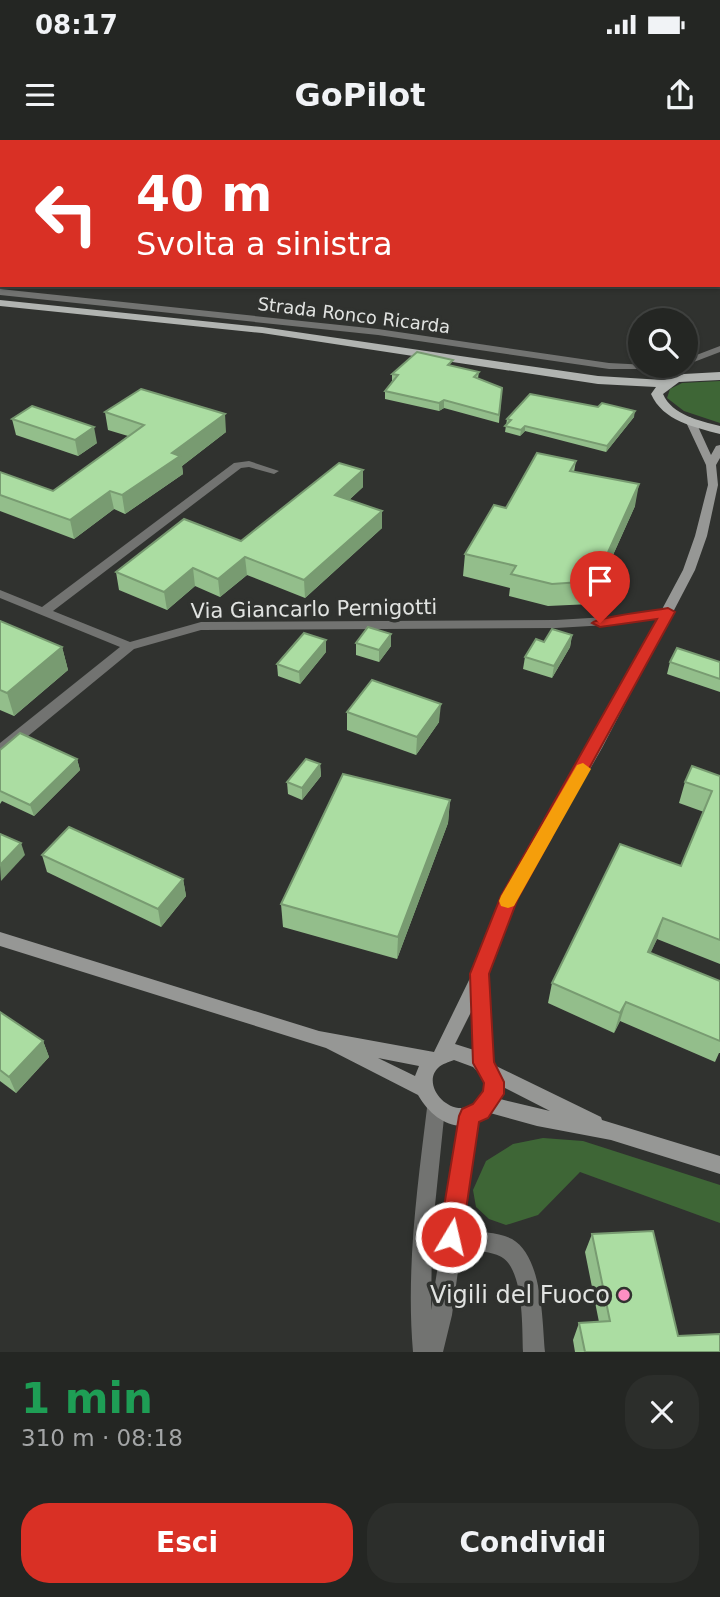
<!DOCTYPE html>
<html lang="it">
<meta charset="utf-8">
<style>
body{margin:0;font-family:"DejaVu Sans",sans-serif;background:#2c2e2b;color:#f1f3f6;height:100vh;display:flex;flex-direction:column;font-size:26px;white-space:nowrap}
*{box-sizing:border-box;margin:0}
p{font-size:23px;color:#a3a5a6}
.icon{flex:none;width:38px;height:38px;fill:none;stroke:currentColor;stroke-width:2;stroke-linecap:round;stroke-linejoin:round}
.map{position:relative;height:1212px;overflow:hidden}
.panel{display:flex;flex-direction:column;background:#242623;flex:1}
.panel>*{flex:none}
.hud{position:absolute;left:0px;top:0px;width:721px;height:147px;box-shadow:0 2px 5px #0004,0 0 0 2px #414341;background:#d93025;color:#fff;overflow:hidden}
.tools{position:absolute;left:628px;top:168px;display:grid;gap:14px}
.tools a{display:grid;place-items:center;width:70px;height:70px;border-radius:50%;background:#242623;box-shadow:0 2px 5px #0004,0 0 0 2px #414341;font-size:35px}
.pin{position:absolute;display:grid;place-items:center;width:60px;height:60px;color:#fff;margin:-72px -30px;border-radius:50% 50% 50% 0;rotate:-45deg;box-shadow:0 0 7px #0007}
.pin .icon{rotate:45deg}
.me{position:absolute;width:77px;margin:-38px;rotate:9deg;stroke-linejoin:round;filter:drop-shadow(0 0 5px #0008)}
.turn{display:flex;align-items:center;gap:24px;height:147px;padding:0 21px;font-size:32px}
.turn .icon{width:91px;height:91px;stroke-width:2.5}
.turn b{display:block;font-size:49px;line-height:60px}
.round{display:grid;place-items:center;flex:none;width:74px;height:74px;border-radius:28px;background:#2c2e2b}
.headline{display:flex;align-items:center;justify-content:space-between;height:119px;padding:0 21px}
h1{font-size:42px;font-weight:700;line-height:52px;color:#1e9e55}
.primary-button{display:flex;gap:14px;margin-top:auto;padding:14px 21px}
.primary-button a{flex:1;height:80px;border-radius:28px;background:#d93025;color:#fff;font-size:28px;font-weight:700;line-height:80px;text-align:center}
.primary-button a+a{background:#2c2e2b;color:#f1f3f6}
.status{display:flex;justify-content:space-between;align-items:center;height:49px;padding:0 35px;background:#242623;direction:ltr}
.status svg{height:19px;fill:currentColor}
header{display:flex;justify-content:space-between;align-items:center;height:91px;padding:0 21px;background:#242623;font-size:32px;font-weight:700}
.map>svg:first-child{display:block}
.green{fill:#3e6636}
.lines{fill:none;stroke-linecap:round;stroke-linejoin:round}
.street{fill:#727371;fill-rule:evenodd}
.secondary{fill:#969795;fill-rule:evenodd}
.primary{fill:#b1b4b1;fill-rule:evenodd}
.wall{fill:#93be8b}
.shaded-wall{fill:#789b71}
.building{fill:#abdda2;stroke:#789b71;stroke-width:2}
.route{fill:#d93025;stroke:#8d1f18;stroke-width:2}
.slow{fill:#f59e0b}
.poi-dot{fill:#fc8fc3;stroke:#30322f;stroke-width:2.5}
.labels{text-anchor:middle;dominant-baseline:central;stroke-width:7;stroke-linejoin:round;paint-order:stroke}
.far-street-label{font-size:18px;fill:#e1e3e1;stroke:#30322f}
.street-label{font-size:21px;fill:#e1e3e1;stroke:#30322f}
.near-poi-label{font-size:24px;fill:#e1e3e1;stroke:#30322f;text-anchor:end}
</style>
<div class="status"><b>08:17</b><svg viewBox="0 0 49 12"><path d="M0 12V9h3v3zM5 12V6h3v6zM10 12V3h3v9zM15 12V0h3v12zM26 1h20v11H26zM47 4h2v5h-2z"/></svg></div>
<header><svg class="icon" aria-label="menu" viewBox="0 0 24 24"><path d="M4 6h16M4 12h16M4 18h16"/></svg>GoPilot<svg class="icon" aria-label="share" viewBox="0 0 24 24"><path d="M12 15V3M7 8l5-5 5 5M5 13v7h14v-7"/></svg></header>
<div class="map">
<svg width="720" height="1212" viewBox="0 0 720 1212">
<rect width="100%" height="100%" fill="#30322f"/>
<g class="green">
<path d="M720,241V283L684,271L667,258L670,249L682,243Z"/>
<path d="M543,998L583,1001L720,1045V1083L580,1032L538,1075L506,1085L489,1079L476,1067L473,1050L486,1021L513,1004Z"/>
</g>
<g class="lines">
<g class="street">
<path d="M17,0H24L16,2Z"/>
<path d="M0,16H2L0,21Z"/>
<path d="M0,149L378,189L609,223L667,226L662,229H609L378,195L0,155Z"/>
<path d="M720,206V212L686,225V219Z"/>
<path d="M249,321L279,331L274,334L249,327L241,328L53,471L130,502L201,482L556,480L624,476L668,468L674,472L672,475L624,484L556,488L201,490L134,509L5,615L0,616V603L120,507L0,458V450L42,467L234,323Z"/>
<path d="M436,959L443,962L445,968L433,1085L444,1086L461,976L463,970L470,967L477,970L479,976L463,1090C478,1092 499,1092 512,1099C543,1117 542,1181 545,1212H523C522,1188 524,1133 503,1118C494,1111 472,1111 461,1109L452,1175L443,1212H413C406,1130 417,1050 427,968L429,962ZM432,1104L441,1106L431,1170Z"/>
</g>
<path class="secondary" d="M690,277L695,280L711,315L716,306L720,305V318L716,325L718,345L707,396L695,430L602,608L517,757L487,837L493,921L496,926L601,977L602,980L720,1016V1034L611,1000L537,986L490,973C464,998 434,983 418,955L326,908L0,806V792L319,891L434,912L472,834L504,752L588,608L683,430L695,396L708,345L706,325L685,280ZM473,868L474,910L455,904ZM378,918L419,926L415,936ZM454,920L473,927L484,938V952C462,992 416,947 439,927C442,924 449,922 454,920ZM503,947L550,971L500,959Z"/>
<path class="primary" d="M0,160L262,187L598,236L663,240L684,234L720,232V240L679,242L663,254C672,275 700,281 720,286V294C694,287 663,281 651,254L656,247L598,244L262,193L0,166Z"/>
</g>
<g class="wall">
<path d="M452,226L479,232L478,238L502,248L499,283L444,268L439,271L385,259V251L392,241V234Z"/>
<path d="M105,272L226,292L182,326L183,334L125,374L114,369L74,399L0,371V332L53,351L128,296L108,290Z"/>
<path d="M634,277L606,312L525,291L520,296L505,292L507,279Z"/>
<path d="M12,279L97,303L78,316L16,295Z"/>
<path d="M576,321L574,332L635,366L591,464L548,466L509,456L510,448L463,436L465,414L506,368Z"/>
<path d="M363,330V347L349,360L382,371V388L305,458L247,435L220,457L195,446L167,470L119,450L116,432L241,401Z"/>
<path d="M0,481L62,507L68,530L14,576L0,570Z"/>
<path d="M572,495L570,507L552,538L523,529L525,517L544,502Z"/>
<path d="M356,503L391,506L379,522L356,515Z"/>
<path d="M326,512L300,544L278,536L277,524Z"/>
<path d="M670,522H720V552L667,534Z"/>
<path d="M347,572L439,582L416,615L347,590Z"/>
<path d="M0,610L77,619L80,630L34,676L2,661L0,664Z"/>
<path d="M320,624L321,636L302,660L288,654L287,642Z"/>
<path d="M720,636V824L657,799L650,813L720,841V913H719L715,922L620,881L614,893L548,863L552,843L681,726L704,672L679,663L685,642Z"/>
<path d="M450,660L448,683L397,819L283,787L281,764Z"/>
<path d="M42,715L183,739L186,756L161,787L47,732Z"/>
<path d="M0,872L43,901L49,917L16,953L0,941Z"/>
<path d="M592,1094L678,1196L720,1212H575L573,1200L579,1183L599,1182L585,1112Z"/>
</g>
<g class="shaded-wall">
<path d="M444,260V268L439,271V263Z"/>
<path d="M635,271L634,277L606,312L607,306Z"/>
<path d="M225,274L226,292L182,326L183,334L125,374L122,355L172,313Z"/>
<path d="M525,286V291L520,296L521,290Z"/>
<path d="M94,287L97,303L78,316L75,300Z"/>
<path d="M363,330V347L335,373V355Z"/>
<path d="M639,344L635,366L591,464L595,441Z"/>
<path d="M110,351L114,369L74,399L70,380Z"/>
<path d="M382,371V388L305,458L304,440Z"/>
<path d="M245,417L247,435L220,457L218,439Z"/>
<path d="M193,428L195,446L167,470L164,452Z"/>
<path d="M391,494V506L379,522V510Z"/>
<path d="M572,495L570,507L552,538L554,526Z"/>
<path d="M326,500V512L300,544L299,532Z"/>
<path d="M62,507L68,530L14,576L7,553Z"/>
<path d="M441,564L439,582L416,615L417,597Z"/>
<path d="M77,619L80,630L34,676L30,665Z"/>
<path d="M320,624L321,636L302,660V648Z"/>
<path d="M450,660L448,683L397,819L398,797Z"/>
<path d="M21,703L25,715L1,741L0,725Z"/>
<path d="M183,739L186,756L161,787L158,769Z"/>
<path d="M663,778L657,799L642,832L648,812Z"/>
<path d="M626,862L620,881L614,893L620,873Z"/>
<path d="M43,901L49,917L16,953L9,937Z"/>
</g>
<g class="building">
<path d="M417,212L453,220L448,225L479,232L474,237L502,248L499,275L444,260L439,263L385,251L398,235L392,234Z"/>
<path d="M141,249L225,274L172,313L180,316L122,355L110,351L70,380L0,355V332L53,351L144,285L105,272Z"/>
<path d="M530,254L598,267L602,263L635,271L607,306L525,286L521,290L505,286L511,280L507,279Z"/>
<path d="M32,266L94,287L75,300L12,279Z"/>
<path d="M537,313L576,321L570,331L639,344L595,441L552,444L511,434L516,426L465,414L494,365L506,368Z"/>
<path d="M339,323L363,330L335,355L382,371L304,440L245,417L218,439L193,428L164,452L116,432L184,379L241,401Z"/>
<path d="M0,481L62,507L7,553L0,550Z"/>
<path d="M368,487L391,494L379,510L356,503Z"/>
<path d="M552,489L572,495L554,526L525,517L536,499L544,502Z"/>
<path d="M304,493L326,500L299,532L277,524Z"/>
<path d="M677,508L720,522V539L670,522Z"/>
<path d="M372,540L441,564L417,597L347,572Z"/>
<path d="M20,593L77,619L30,665L0,651V610Z"/>
<path d="M306,619L320,624L302,648L287,642Z"/>
<path d="M692,626L720,636V800L663,778L648,812L720,841V901L626,862L620,873L552,843L620,704L681,726L712,651L685,642Z"/>
<path d="M343,634L450,660L398,797L281,764Z"/>
<path d="M69,687L183,739L158,769L42,715Z"/>
<path d="M0,694L21,703L0,725Z"/>
<path d="M0,872L43,901L9,937L0,930Z"/>
<path d="M653,1091L678,1196L720,1194V1212H585L579,1183L610,1181L592,1094Z"/>
</g>
<path class="route" d="M668,468L675,472L518,758L489,834L494,922L504,942V954L488,978L479,982L462,1097L459,1106L451,1109L443,1106L439,1097L459,976L462,969L473,964L483,951L484,943L473,923L470,834L501,756L657,479L600,487L592,483C600,476 653,471 668,468Z"/>
<path class="slow" d="M583,623L591,629L514,766L508,768L501,766L499,761L501,756L577,625Z"/>
<circle class="poi-dot" cx="624" cy="1155" r="7"/>
<g class="labels">
<g class="far-street-label">
<text transform="translate(354 175) rotate(7)">Strada Ronco Ricarda</text>
</g>
<g class="street-label">
<text transform="translate(314 469) rotate(-1)">Via Giancarlo Pernigotti</text>
</g>
<g class="near-poi-label">
<text x="610" y="1155">Vigili del Fuoco</text>
</g>
</g>
</svg>
<div class="tools">
<a><svg class="icon" aria-label="search" viewBox="0 0 24 24"><circle cx="10" cy="10" r="6"/><path d="M15 15l6 6"/></svg></a>
</div>
<div class="pin" style="left:600px;top:483px;background:#d93025"><svg class="icon" aria-label="arrive" viewBox="0 0 24 24"><path d="M6 21V4h12l-3 4 3 4H6"/></svg></div>
<svg class="me" style="left:451px;top:1097px" viewBox="-20 -20 40 40"><circle r="17" fill="#d93025" stroke="#fff" stroke-width="3"/><path d="M0-11L8 9 0 5-8 9z" fill="#fff"/></svg>
<div class="hud">
<div class="turn"><svg class="icon" aria-label="left" viewBox="0 0 24 24"><path d="M17 20v-9H6M10 6l-5 5 5 5"/></svg><div><b>40 m</b>Svolta a sinistra</div></div>
</div>
</div>
<section class="panel">
<div class="headline"><div><h1>1 min</h1><p>310 m · 08:18</p></div><a class="round"><svg class="icon" aria-label="close" viewBox="0 0 24 24"><path d="M6 6l12 12M18 6L6 18"/></svg></a></div>
<div class="primary-button"><a>Esci</a><a>Condividi</a></div>
</section>
